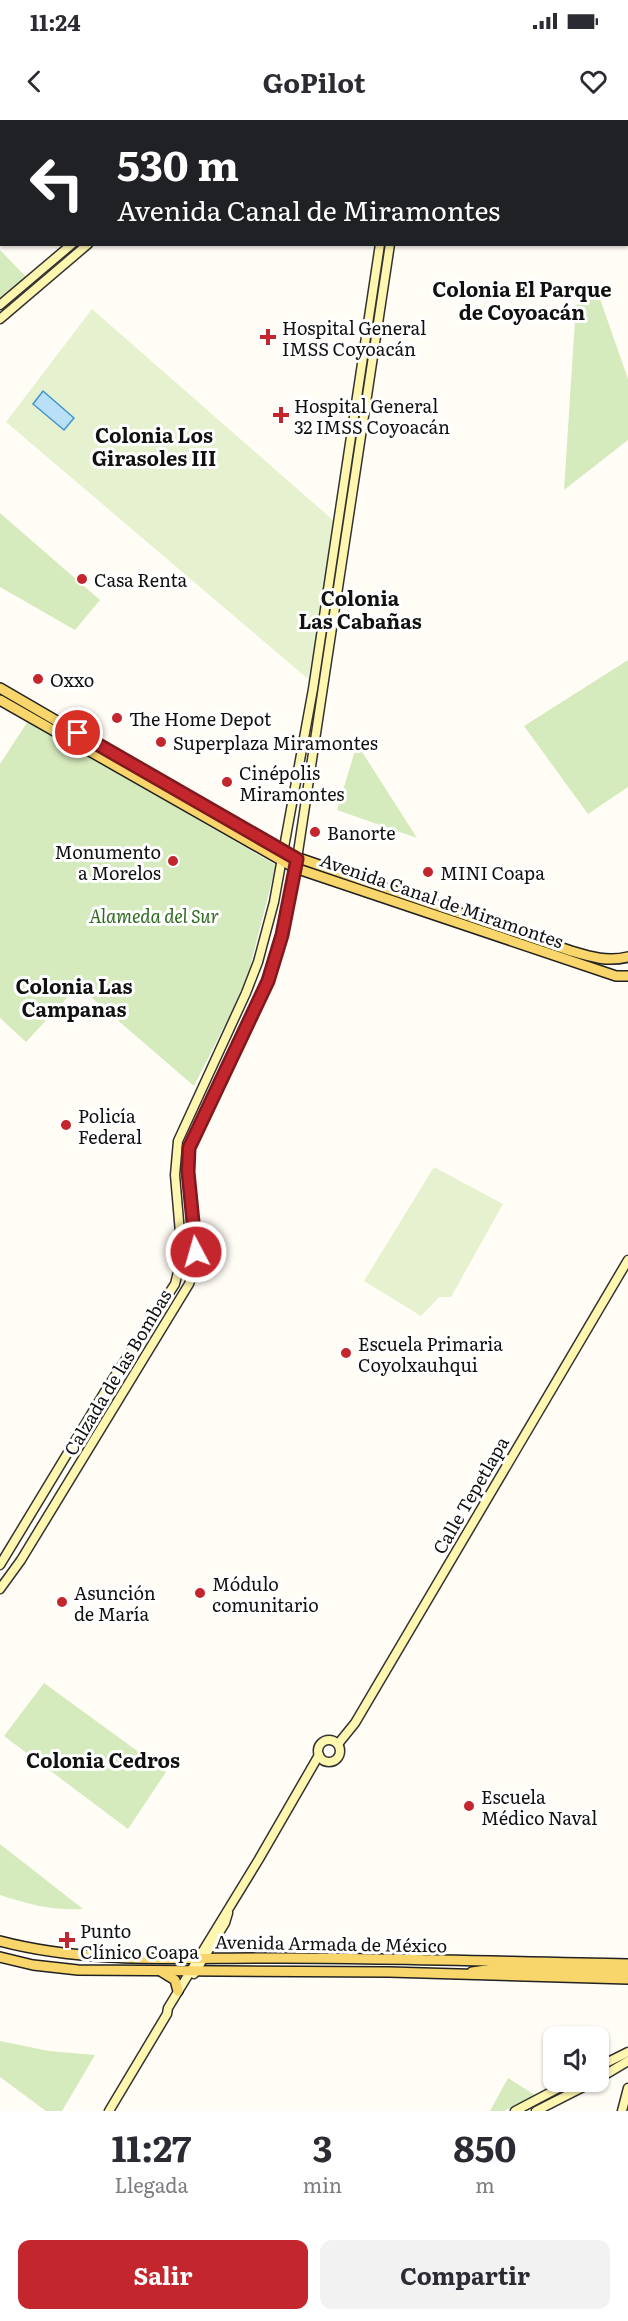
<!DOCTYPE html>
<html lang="es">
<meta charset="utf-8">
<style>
body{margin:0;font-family:Literata,serif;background:#f2f2f3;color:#2b2b33;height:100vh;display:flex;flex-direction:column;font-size:22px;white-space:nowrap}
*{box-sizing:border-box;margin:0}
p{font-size:20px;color:#7c7c81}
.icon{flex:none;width:33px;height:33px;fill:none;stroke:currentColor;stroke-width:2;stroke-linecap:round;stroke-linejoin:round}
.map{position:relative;height:1991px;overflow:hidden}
.panel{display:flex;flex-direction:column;background:#fff;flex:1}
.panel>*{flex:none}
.banner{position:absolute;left:0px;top:0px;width:628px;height:126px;box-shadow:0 2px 4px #0004;background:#202124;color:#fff;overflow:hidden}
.controls{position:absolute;left:543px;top:1906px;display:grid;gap:12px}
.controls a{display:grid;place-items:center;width:66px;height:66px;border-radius:12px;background:#fff;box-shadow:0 2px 4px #0004;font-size:30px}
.pin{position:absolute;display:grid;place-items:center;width:51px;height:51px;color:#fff;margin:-26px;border:3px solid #fff;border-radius:50%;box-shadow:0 2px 6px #0007}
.me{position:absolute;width:66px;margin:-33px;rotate:354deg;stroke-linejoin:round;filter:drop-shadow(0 0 4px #0008)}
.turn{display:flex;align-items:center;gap:21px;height:126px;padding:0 18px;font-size:27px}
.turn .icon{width:78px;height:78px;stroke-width:2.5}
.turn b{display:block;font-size:42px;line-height:51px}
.eta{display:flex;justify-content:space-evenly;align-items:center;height:102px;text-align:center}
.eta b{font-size:36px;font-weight:700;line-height:42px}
.primary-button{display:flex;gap:12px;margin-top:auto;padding:12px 18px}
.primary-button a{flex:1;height:69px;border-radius:12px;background:#c4262e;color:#fff;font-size:24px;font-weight:700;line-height:69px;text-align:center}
.primary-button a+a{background:#f2f2f3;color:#2b2b33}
.status{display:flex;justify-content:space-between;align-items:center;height:42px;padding:0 30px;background:#fff;direction:ltr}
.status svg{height:16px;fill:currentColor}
header{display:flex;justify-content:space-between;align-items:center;height:78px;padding:0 18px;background:#fff;font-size:27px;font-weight:700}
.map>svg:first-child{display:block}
.green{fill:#d5ebbd}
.pitch{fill:#e6f2cf}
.water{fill:#b9e0f7;stroke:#3f96cf;stroke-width:1.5}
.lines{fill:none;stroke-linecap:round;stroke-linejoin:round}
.secondary-casing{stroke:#333;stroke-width:11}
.primary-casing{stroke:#222;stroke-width:12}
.secondary{stroke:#fff6b0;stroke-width:8}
.primary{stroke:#f9d66b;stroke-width:9}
.route-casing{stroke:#7f191e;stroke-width:15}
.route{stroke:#c4262e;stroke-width:10}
.poi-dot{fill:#c4262e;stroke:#fff;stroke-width:2}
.labels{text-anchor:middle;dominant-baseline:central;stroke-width:6;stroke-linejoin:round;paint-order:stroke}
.poi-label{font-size:18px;fill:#111;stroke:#fff;text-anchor:start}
.street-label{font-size:18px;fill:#111;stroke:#fff}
.park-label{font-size:18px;font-style:italic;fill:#2f6b1f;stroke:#fff}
.neighbourhood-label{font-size:20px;font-weight:bold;fill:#111;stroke:#fff}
</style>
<div class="status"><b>11:24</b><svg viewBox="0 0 49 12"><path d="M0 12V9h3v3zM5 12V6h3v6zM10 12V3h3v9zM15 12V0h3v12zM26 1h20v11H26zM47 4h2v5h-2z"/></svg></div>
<header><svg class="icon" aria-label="back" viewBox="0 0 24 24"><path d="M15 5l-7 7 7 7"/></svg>GoPilot<svg class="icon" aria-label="heart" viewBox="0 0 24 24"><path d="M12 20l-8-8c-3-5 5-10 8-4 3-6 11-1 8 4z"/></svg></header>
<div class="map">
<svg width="628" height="1991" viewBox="0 0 628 1991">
<rect width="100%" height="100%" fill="#fffdf5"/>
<g class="green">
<path d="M0,130L27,158L0,180Z"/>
<path d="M599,176L628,259V320L564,370L576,185Z"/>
<path d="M0,393L100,480L75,510L0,467Z"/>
<path d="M628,540V667L588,694L524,606Z"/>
<path d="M28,601L276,745L249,851L236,883L194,966L78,866L26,922L0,898V644Z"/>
<path d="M357,624L417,718L337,690Z"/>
<path d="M44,1563L166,1652L128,1709L4,1616Z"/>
<path d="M0,1724L83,1789C54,1791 27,1784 0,1775Z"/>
<path d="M0,1921L49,1931L95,1935L62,1991H46L0,1957Z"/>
<path d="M508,1958L535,1975L504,1991H490Z"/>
</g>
<g class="pitch">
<path d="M92,189L334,401L338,403L308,559L6,302Z"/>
<path d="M434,1047L503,1084L451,1177H439L421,1196L364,1161Z"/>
</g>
<path class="water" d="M43,271L74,298L64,310L33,284Z"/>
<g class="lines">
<g class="secondary-casing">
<g id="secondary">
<path d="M395,0L396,2"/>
<path d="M611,0L612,2"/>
<path d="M216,2L218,0"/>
<path d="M235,2L237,0"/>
<path d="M408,2L409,0"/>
<path d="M627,15L628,16"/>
<path d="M0,185L72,124"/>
<path d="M0,199L88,124"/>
<path d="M0,1445L107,1268L175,1164L182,1136L175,1055L178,1021L246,873L258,842L274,782L313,569L380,124"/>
<path d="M0,1469L21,1440L189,1164L195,1146L196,1132L189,1059V1028L268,861L282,815L297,739L390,124"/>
<circle cx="329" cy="1631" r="11"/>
<path d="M338,1624L355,1603L628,1140"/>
<path d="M194,1854L225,1803L228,1793"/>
<path d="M598,1947L628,1932"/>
<path d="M598,1959L628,1941"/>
<path d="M109,1991L167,1894L168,1888L259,1739L319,1635"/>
<path d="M515,1991L570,1962"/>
<path d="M536,1991L593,1962"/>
<path d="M622,1991L628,1968"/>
</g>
</g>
<g class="primary-casing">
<g id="primary">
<path d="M0,568L284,733L571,831C591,837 607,842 628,837"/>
<path d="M0,580L295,748L616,856H628"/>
<path d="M0,1821C91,1845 188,1837 281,1838C397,1838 512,1842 628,1844"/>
<path d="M0,1837L33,1845L78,1850L389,1852L628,1859"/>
<path d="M162,1852L175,1860L178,1871"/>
<path d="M472,1852L501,1848L628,1852"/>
</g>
</g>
<use href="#secondary" class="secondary"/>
<use href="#primary" class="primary"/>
</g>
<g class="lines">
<g class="route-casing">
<path id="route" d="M78,613L297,739L282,815L268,861L189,1028L188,1052L196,1132"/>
</g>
<use href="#route" class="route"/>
</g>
<g class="poi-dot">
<path d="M265 208h6v6h6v6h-6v6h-6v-6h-6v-6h6z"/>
<path d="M278 286h6v6h6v6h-6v6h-6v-6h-6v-6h6z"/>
<circle cx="82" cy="459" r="6"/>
<circle cx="38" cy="559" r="6"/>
<circle cx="117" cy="598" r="6"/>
<circle cx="161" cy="622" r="6"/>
<circle cx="227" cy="662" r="6"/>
<circle cx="315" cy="712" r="6"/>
<circle cx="173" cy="741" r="6"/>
<circle cx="428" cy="752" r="6"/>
<circle cx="66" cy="1005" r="6"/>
<circle cx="346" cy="1233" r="6"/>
<circle cx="200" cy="1473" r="6"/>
<circle cx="62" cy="1482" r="6"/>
<circle cx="469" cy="1686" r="6"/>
<path d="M64 1811h6v6h6v6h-6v6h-6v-6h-6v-6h6z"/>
</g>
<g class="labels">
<g class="poi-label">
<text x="282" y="207">Hospital General<tspan x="282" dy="21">IMSS Coyoacán</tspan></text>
<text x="294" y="285">Hospital General<tspan x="294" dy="21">32 IMSS Coyoacán</tspan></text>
<text x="94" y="459">Casa Renta</text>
<text x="50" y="559">Oxxo</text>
<text x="129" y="598">The Home Depot</text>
<text x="173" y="622">Superplaza Miramontes</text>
<text x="239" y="652">Cinépolis<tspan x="239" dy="21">Miramontes</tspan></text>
<text x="327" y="712">Banorte</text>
<text x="161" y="731" text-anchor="end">Monumento<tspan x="161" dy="21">a Morelos</tspan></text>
<text x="440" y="752">MINI Coapa</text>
<text x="78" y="995">Policía<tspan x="78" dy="21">Federal</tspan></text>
<text x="358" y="1223">Escuela Primaria<tspan x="358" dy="21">Coyolxauhqui</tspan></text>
<text x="212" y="1463">Módulo<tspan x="212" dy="21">comunitario</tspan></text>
<text x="74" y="1472">Asunción<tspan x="74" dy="21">de María</tspan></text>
<text x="481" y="1676">Escuela<tspan x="481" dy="21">Médico Naval</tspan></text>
<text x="80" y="1810">Punto<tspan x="80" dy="21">Clínico Coapa</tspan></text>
</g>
<g class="street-label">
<text transform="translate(442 780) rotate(19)">Avenida Canal de Miramontes</text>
<text transform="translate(117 1252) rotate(-59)">Calzada de las Bombas</text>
<text transform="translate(470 1375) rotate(-60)">Calle Tepetlapa</text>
<text transform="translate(331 1823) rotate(1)">Avenida Armada de México</text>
</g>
<g class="park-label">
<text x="154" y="795">Alameda del Sur</text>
</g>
<g class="neighbourhood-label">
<text x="522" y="168">Colonia El Parque<tspan x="522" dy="23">de Coyoacán</tspan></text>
<text x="154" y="314">Colonia Los<tspan x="154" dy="23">Girasoles III</tspan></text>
<text x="360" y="477">Colonia<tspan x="360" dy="23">Las Cabañas</tspan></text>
<text x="74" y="865">Colonia Las<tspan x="74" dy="23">Campanas</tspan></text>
<text x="103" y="1639">Colonia Cedros</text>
</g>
</g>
</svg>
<div class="controls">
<a><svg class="icon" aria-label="sound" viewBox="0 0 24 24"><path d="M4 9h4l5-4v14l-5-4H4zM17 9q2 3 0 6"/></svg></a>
</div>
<div class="pin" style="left:78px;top:613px;background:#d93025"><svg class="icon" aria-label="arrive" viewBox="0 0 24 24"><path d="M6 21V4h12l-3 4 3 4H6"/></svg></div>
<svg class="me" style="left:196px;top:1132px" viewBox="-20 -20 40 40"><circle r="17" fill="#c4262e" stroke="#fff" stroke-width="3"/><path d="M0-11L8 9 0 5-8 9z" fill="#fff"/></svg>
<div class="banner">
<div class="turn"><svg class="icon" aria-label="left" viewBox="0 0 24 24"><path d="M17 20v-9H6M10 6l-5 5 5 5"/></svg><div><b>530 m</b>Avenida Canal de Miramontes</div></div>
</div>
</div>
<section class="panel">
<div class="eta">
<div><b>11:27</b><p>Llegada</p></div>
<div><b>3</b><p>min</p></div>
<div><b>850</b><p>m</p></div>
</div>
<div class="primary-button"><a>Salir</a><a>Compartir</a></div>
</section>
